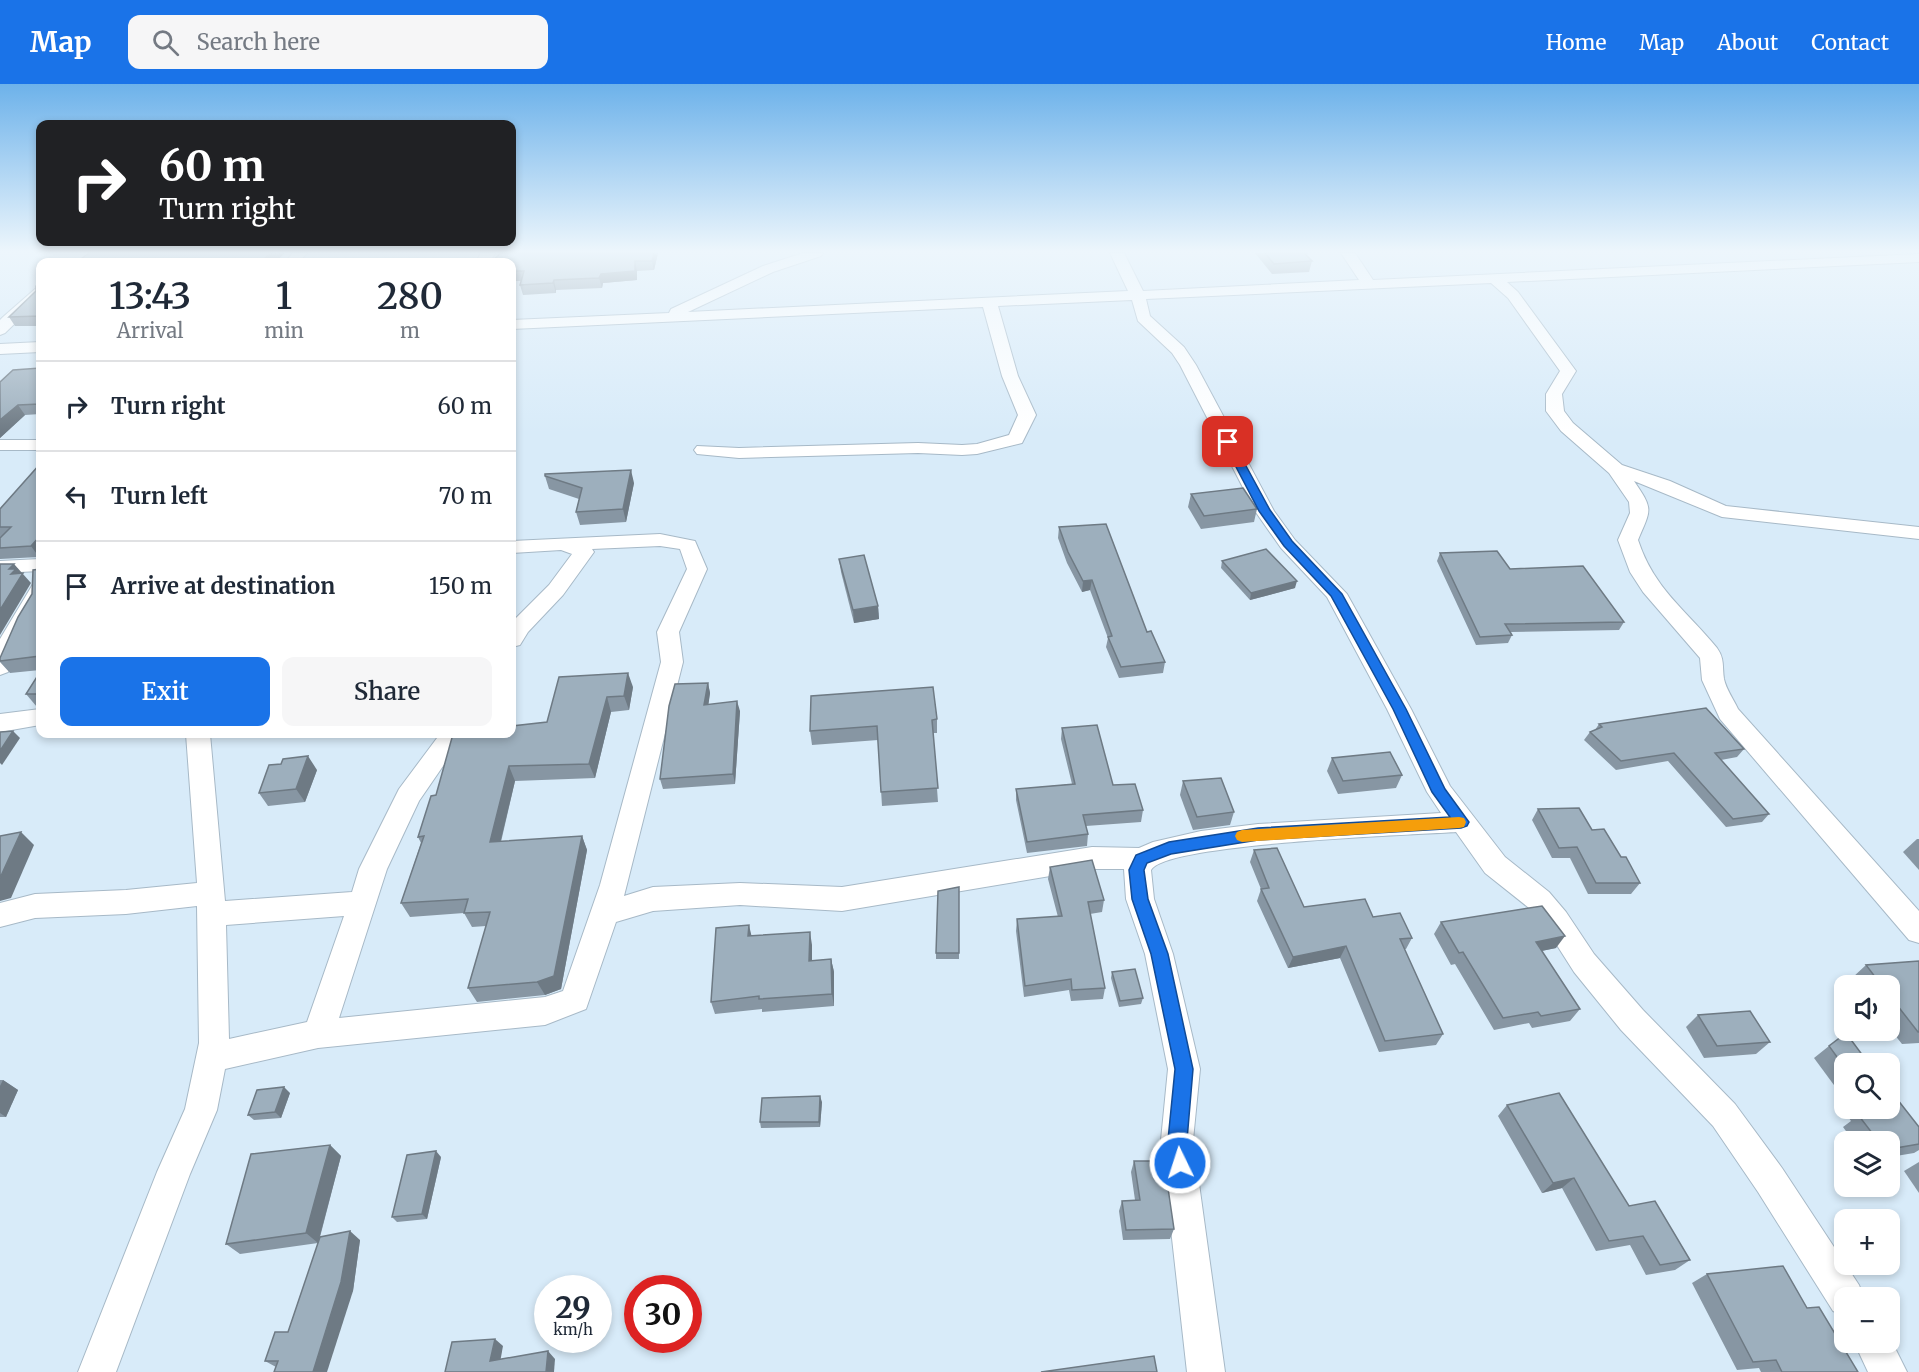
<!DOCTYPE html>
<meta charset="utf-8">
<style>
body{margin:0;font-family:Merriweather,serif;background:#f6f6f7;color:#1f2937;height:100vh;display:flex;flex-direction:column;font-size:22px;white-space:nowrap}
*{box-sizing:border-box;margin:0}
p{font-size:20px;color:#747a83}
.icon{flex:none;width:33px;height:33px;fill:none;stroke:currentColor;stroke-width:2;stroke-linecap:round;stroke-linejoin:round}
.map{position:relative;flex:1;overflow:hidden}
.sheet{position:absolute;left:36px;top:174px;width:480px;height:480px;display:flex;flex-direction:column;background:#fff;border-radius:12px;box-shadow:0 3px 9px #0003}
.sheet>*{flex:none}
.guide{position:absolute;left:36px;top:36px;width:480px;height:126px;border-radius:12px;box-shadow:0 3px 9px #0003;background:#202124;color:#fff;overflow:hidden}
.tools{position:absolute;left:1834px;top:891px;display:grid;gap:12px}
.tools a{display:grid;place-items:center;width:66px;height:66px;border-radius:12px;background:#fff;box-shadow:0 3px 9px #0003;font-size:30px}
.speed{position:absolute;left:534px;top:1191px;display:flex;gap:12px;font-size:30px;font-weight:700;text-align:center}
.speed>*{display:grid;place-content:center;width:78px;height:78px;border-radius:50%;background:#fff;box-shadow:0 3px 9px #0003;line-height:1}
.speed small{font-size:15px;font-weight:400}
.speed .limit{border:9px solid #d22;background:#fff;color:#111}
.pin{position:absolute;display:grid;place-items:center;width:51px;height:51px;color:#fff;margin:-26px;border-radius:12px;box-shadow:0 3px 9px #0006}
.me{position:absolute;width:66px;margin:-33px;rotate:356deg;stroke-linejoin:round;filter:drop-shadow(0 0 4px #0008)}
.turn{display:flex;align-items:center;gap:21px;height:126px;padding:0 24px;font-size:27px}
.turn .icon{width:78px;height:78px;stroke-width:2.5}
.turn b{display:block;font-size:42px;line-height:51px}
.eta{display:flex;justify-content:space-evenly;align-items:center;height:102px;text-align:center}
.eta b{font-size:36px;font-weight:600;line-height:42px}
.button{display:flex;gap:12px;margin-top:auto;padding:12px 24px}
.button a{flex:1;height:69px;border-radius:12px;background:#1a73e8;color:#fff;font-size:24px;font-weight:600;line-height:69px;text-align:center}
.button a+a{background:#f6f6f7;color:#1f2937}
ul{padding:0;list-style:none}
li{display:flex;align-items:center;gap:18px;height:90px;padding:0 24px;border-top:2px solid #e0e1e3}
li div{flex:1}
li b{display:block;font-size:22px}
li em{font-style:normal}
header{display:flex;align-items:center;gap:36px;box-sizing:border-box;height:84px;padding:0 30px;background:#1a73e8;color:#fff}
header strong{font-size:28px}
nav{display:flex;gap:33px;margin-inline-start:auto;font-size:21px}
.search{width:420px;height:54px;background:#f6f6f7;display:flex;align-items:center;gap:15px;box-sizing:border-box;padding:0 21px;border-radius:12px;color:#747a83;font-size:22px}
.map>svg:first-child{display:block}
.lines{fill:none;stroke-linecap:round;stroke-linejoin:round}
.minor-casing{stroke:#a7b9c7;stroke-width:2}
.minor{fill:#fff;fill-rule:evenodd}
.wall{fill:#8796a3}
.shaded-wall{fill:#6e7a84}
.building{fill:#9dafbd;stroke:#6e7a84;stroke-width:1.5}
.route{fill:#1a73e8;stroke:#114b97;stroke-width:1.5}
.slow{fill:#f59e0b}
</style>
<header>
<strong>Map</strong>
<div class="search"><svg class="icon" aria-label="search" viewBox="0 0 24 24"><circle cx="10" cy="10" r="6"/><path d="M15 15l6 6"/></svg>Search here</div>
<nav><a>Home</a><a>Map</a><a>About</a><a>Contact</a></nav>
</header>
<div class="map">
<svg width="1919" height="1288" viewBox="0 0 1919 1288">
<rect width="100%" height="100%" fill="#d8ebf9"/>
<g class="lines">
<g class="minor-casing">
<g id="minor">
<path d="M293,169H307L299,178H285Z"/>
<path d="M481,169H495L490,178H476Z"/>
<path d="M803,169H823L821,172L773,188L688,228L1128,207L1110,169H1124L1143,207L1359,196L1341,169H1355L1373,196L1919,170V178L1507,198L1518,208L1576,287L1562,310L1564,327L1573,339L1622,381L1670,397L1726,422L1919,443V455L1722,433L1634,397C1654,426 1651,425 1638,456C1654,505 1686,526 1717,564C1725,575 1722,583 1724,595C1726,605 1734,616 1738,625L1919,827V859L1909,856L1720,635L1702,596L1700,574L1643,508L1630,488L1618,456L1630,429L1629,418L1609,389L1561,347L1546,327V310L1560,287L1508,214L1491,199L1146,215L1150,232L1184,263L1196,281L1274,427L1295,456L1347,510L1411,625L1450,702L1505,773L1549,808L1566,828L1594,870L1643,926L1735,1020L1782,1084L1859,1201L1864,1214H1845V1232L1833,1227L1758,1108L1713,1042L1621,946L1574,888L1546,844L1529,824L1485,789L1456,748C1415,751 1165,759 1151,786L1154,815L1173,870L1200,985L1193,1056L1225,1288H1187L1161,1056L1168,985L1145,870L1126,815L1124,785H1092L842,827L740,821L653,827L616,838L586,925L545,941L318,964L225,985L217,1026L190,1090L116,1288H78L157,1088L185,1025L199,959L197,822L126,830L35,834L0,843V819L35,810L126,806L197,799L186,650H210L225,817L352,808L359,785L399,705L440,650H465L419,717L387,785L339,934L545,913L563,907L600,801L661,578L657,548L687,485L680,465L660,462L592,465L594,468L563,511L528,548L520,561L512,563V538L549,501L572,470L561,466L512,469V457L660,450L695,457L707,485L679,548L683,578L624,812L653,803L740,799L842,803L1092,763L1139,764L1153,758L1201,747L1258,740L1441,729L1427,708L1387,625L1327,513L1281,464L1255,427L1180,281L1172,269L1138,237L1132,216L998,222L1018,292L1036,331L1022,359L977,370L962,371L918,369L739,374L697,370L694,366L697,362L739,364L918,359L962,361L977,360L1009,351L1018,331L1002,292L983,223L512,245V236L669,229L671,225L763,182ZM344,832L307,938L229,955L226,841Z"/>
<path d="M40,204V215L5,249L0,251V236L3,233L35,205Z"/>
<path d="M40,258V268L0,270V260Z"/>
<rect x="0" y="356" width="40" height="10"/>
<path d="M40,475V487L0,489V477Z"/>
<path d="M40,498V521L26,545L11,583L8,588L0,591V555L33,500Z"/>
<path d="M40,625V641L0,648V630Z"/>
<path d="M1890,1254L1907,1288H1868L1854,1258H1890Z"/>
</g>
</g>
<use href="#minor" class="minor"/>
</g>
<g class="wall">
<path d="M501,169H658L654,186L637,187V196L603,199L602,204L556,206V209L523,211L520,201L521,197H512V178Z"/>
<path d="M1255,169H1308L1307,172L1312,177L1309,188L1272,190Z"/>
<path d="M40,199V242H15L9,233L36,207Z"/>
<path d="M40,284V330L25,331L0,354V298Z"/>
<path d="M40,380V471L39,473L0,475V425Z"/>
<path d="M545,392L634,399L626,438L580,441L576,428L579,415L549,405Z"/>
<path d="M1191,410L1257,425L1254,438L1201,445L1188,423Z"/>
<path d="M1059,443L1147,548L1165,578L1163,589L1119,594L1106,563L1108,554L1090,506L1082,508L1067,479L1058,454Z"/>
<path d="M1440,469L1510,485L1624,538L1619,546L1511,548L1512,551L1508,559L1476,561L1437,477Z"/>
<path d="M839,475L878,522L879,535L854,539L841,488Z"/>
<path d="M1222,477L1295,504L1250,516L1221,484Z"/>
<path d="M40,485V586L10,589L0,578V574L32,510Z"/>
<path d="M40,588V623H37L26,610Z"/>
<path d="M708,599L710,609L708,621L740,627L735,700L663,705L660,695Z"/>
<path d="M633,603L629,626L611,628L595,694L515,697L501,758L582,752L587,766L561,905L545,911L477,918L468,904L486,842L472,843L464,829L410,833L401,819L421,759L418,753L436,711L547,638Z"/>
<path d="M937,635V649H933L938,718L882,722L878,656L812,661L810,647Z"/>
<path d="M1599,640L1744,665L1737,673L1721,676L1769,730L1762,738L1726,743L1668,677L1616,686L1584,656L1590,648L1595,646Z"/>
<path d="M1062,644L1113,701L1143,726L1141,738L1086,742L1088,750L1087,762L1027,769L1016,716V705L1072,700L1061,655Z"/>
<path d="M1332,674L1402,691L1396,704L1338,710L1327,687Z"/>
<path d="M317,686L305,718L268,722L259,709Z"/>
<path d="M1183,697L1234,728L1230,741L1193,746L1180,711Z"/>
<path d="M1538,725L1592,746L1621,773L1640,799L1631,810H1588L1570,774H1552L1532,736Z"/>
<path d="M1917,755H1919V786L1903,768Z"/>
<path d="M1254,766L1304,823L1373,833L1412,854L1406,865H1404L1443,950L1436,961L1379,968L1340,874L1288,884L1257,817L1261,805L1250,778Z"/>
<path d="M1050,783L1104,816L1102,828L1090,830L1105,904L1103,915L1071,917L1069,906L1024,913L1016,847L1017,835L1058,833L1048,795Z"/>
<path d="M959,803V875H936V869Z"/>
<path d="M1441,838L1556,864L1541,867L1580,925L1570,937L1532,944L1529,939L1494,946L1455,880L1451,881L1434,850Z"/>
<path d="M751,852L812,861V877L831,875L834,888V922L762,928V925L715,930L711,918Z"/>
<path d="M1919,877V959L1902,960L1890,945V902H1858L1852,894L1866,881Z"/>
<path d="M1112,888L1143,914L1141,920L1119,923L1111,894Z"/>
<path d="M1698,931L1770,958L1756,970L1704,974L1686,943Z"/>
<path d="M1829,962L1845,980V1016L1814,974Z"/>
<path d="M0,996H3L18,1006L6,1033H0Z"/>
<path d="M290,1009L281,1034L254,1036L248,1031Z"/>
<path d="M822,1018L820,1043L761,1044L760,1038Z"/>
<path d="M1845,1020V1024H1890L1919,1043V1066L1914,1069L1890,1073V1058H1854L1843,1043L1851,1037L1841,1023Z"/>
<path d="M1507,1021L1629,1122L1690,1176L1675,1186L1646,1191L1630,1161L1596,1167L1562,1104L1542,1109L1498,1032Z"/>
<path d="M330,1061L341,1072L319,1157L360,1156L353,1207L276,1283L265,1277L288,1248L318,1159L240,1170L226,1160Z"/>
<path d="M441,1073L427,1135L397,1138L392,1133Z"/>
<path d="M1134,1077L1174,1145L1170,1155L1123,1156L1119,1127L1122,1117L1135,1116L1131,1088Z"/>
<path d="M1919,1078V1109L1904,1087Z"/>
<path d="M1707,1190L1807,1224L1858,1288H1761L1759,1284L1737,1286L1692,1199Z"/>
</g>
<g class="shaded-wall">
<path d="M271,169H285L275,178H264L263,176Z"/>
<path d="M654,169H658L654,186L652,177Z"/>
<path d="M635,177L637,187V196L603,199L602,204L599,194L601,190Z"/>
<path d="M554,196L556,206V209L553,199Z"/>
<path d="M18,321L25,331L0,354V336Z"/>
<path d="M631,386L634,399L626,438L623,425Z"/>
<path d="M40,452V471L39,473L31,462Z"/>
<path d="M14,480L31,499L0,551V526L9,485Z"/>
<path d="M1092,496L1090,506L1082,508L1083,497Z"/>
<path d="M1297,497L1295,504L1250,516L1251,509Z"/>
<path d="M878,522L879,535L854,539L853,526Z"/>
<path d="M628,589L633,603L629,626L624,612Z"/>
<path d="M708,599L710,609L707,631L704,621Z"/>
<path d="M607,613L611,628L595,694L589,680Z"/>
<path d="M737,617L740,627L735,700L733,690Z"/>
<path d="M13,647L20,654L2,681L0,679V667Z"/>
<path d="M308,672L317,686L305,718L296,705Z"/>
<path d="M509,682L515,697L497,772L490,758Z"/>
<path d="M21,748L34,761L11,814L0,817V794Z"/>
<path d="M582,752L587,766L561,905L545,911L537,898Z"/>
<path d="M749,841L752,854L748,852Z"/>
<path d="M810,848L812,861V889L809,877Z"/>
<path d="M1565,852L1556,864L1527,870L1536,858Z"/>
<path d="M1346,862L1340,874L1288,884L1293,873Z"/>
<path d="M831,875L834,888V922L832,910Z"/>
<path d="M3,996L18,1006L6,1033L0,1029V1002Z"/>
<path d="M284,1003L290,1009L281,1034L275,1028Z"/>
<path d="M820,1012L822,1018L820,1043L819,1038Z"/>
<path d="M330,1061L341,1072L318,1159L306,1149Z"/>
<path d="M436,1067L441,1073L427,1135L422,1130Z"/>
<path d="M1574,1094L1562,1104L1542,1109L1553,1099Z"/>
<path d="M350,1147L360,1156L353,1207L327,1288H313Z"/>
<path d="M495,1255L503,1262L499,1284L490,1277Z"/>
<path d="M548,1267L555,1275L554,1288H546Z"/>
</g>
<g class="building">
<path d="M89,169H271L263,176H274L272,178H77Z"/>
<path d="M501,169H654L652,177H635V187L601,190L599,194L554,196L553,199L520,201L524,187H512V178H491Z"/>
<path d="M1265,169H1304L1312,177L1274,180Z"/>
<path d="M40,199V232L9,233L36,207V202Z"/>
<path d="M40,284V320L18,321L0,336V298L13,286Z"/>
<path d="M40,380V452L31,462L0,464V454L11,443H0V425Z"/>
<path d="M631,386L623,425L576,428L582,404L545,392V390Z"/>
<path d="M1243,404L1257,425L1204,432L1191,410Z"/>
<path d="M1106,440L1147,548L1151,547L1165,578L1121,583L1108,553L1112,552L1092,496L1083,497L1068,468L1059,443Z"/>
<path d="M1266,465L1297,497L1251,509L1222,477Z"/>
<path d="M1497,467L1510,485L1583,482L1624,538L1505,540L1512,551L1480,553L1440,469Z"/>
<path d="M864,471L878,522L853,526L839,475Z"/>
<path d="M0,480H14L9,485H16L11,490L23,489L0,526Z"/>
<path d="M40,485V572L0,577V574L18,533L32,510L33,486Z"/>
<path d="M40,588V610H26Z"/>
<path d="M628,589L624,612L607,613L589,680L509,682L490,758L582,752L554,892L537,898L468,904L490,828L464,829L468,815L401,819L424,752L418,753L431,712L436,711L453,650H512V642L547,638L559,593Z"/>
<path d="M708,599L704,621L737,617L733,690L660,695L669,622L675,600Z"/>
<path d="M933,603L937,635L932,636L938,704L881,708L877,642L810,647L811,612Z"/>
<path d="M1706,624L1744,665L1715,669L1769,730L1733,735L1674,669L1621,677L1590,648L1602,643L1599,640Z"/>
<path d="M1097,641L1113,701L1135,700L1143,726L1083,731L1088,750L1027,758L1016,705L1075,700L1062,644Z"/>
<path d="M13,647L0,667V648Z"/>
<path d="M1390,668L1402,691L1343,697L1332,674Z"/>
<path d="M308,672L296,705L259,709L269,681L281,680L283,675Z"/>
<path d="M1221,694L1234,728L1197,733L1183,697Z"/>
<path d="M1579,724L1592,746L1604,745L1621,773H1626L1640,799H1596L1577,763L1559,764L1538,725Z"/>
<path d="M21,748L0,794V752Z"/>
<path d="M1277,764L1304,823L1365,815L1373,833L1400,829L1412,854L1400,855L1443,950L1385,957L1346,862L1293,873L1261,805L1269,804L1254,766Z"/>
<path d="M1092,776L1104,816L1088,818L1105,904L1072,906L1071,895L1025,902L1017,835L1062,832L1050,783Z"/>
<path d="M959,803V869H936L938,807Z"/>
<path d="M1542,822L1565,852L1536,858L1580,925L1541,932L1538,928L1503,934L1463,868L1459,869L1441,838Z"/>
<path d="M749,841L748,852L810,848L809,877L831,875L832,910L759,915V912L711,918L716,844Z"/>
<path d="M1919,877V948H1918L1890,912V902H1882L1866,881Z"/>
<path d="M1135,885L1143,914L1120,917L1112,888Z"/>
<path d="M1750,927L1770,958L1717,962L1698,931Z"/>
<path d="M1846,949L1869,980H1845V984L1829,962Z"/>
<path d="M284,1003L275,1028L248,1031L257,1006Z"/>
<path d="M1890,1006L1919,1043V1060L1890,1065V1058H1879L1859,1032L1870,1030L1866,1024H1890Z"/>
<path d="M1559,1009L1629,1122L1655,1117L1690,1176L1660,1181L1643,1152L1609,1157L1574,1094L1553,1099L1507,1021Z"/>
<path d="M820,1012L819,1038H760L762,1014Z"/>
<path d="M330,1061L306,1149L226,1160L251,1070Z"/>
<path d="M436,1067L422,1130L392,1133L407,1071Z"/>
<path d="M1134,1077H1164L1174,1145L1126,1146L1122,1117L1140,1116Z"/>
<path d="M350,1147L341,1198L313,1288H274L278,1277H265L275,1248H288L320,1153Z"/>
<path d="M1783,1182L1807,1224L1819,1223L1858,1288H1782L1776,1276L1753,1278L1707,1190Z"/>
<path d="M495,1255L490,1277L548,1267L546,1288H445L452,1258Z"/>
<path d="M1154,1272L1157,1288H1041Z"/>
</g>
<linearGradient id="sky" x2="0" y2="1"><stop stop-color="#6db2ea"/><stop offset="0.48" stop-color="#edf6fc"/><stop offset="1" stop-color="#edf6fc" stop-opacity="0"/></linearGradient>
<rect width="1919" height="349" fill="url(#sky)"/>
<path class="route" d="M1224,355L1233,358L1270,426L1292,457L1342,510L1406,625L1445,705L1469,738L1467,742L1461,744L1258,756L1171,770L1147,779L1144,786L1148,815L1168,870L1193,985L1187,1056L1190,1079L1187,1086L1180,1089L1173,1086L1168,1056L1175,985L1151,870L1132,815L1129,786L1136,771L1169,758L1258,744L1450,733L1432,708L1393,625L1331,512L1284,462L1259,427L1223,358Z"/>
<path class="slow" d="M1459,733L1464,734L1466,738L1464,743L1459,744L1242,758L1237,756L1235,752L1237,748L1242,746Z"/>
</svg>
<div class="tools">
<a><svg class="icon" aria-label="sound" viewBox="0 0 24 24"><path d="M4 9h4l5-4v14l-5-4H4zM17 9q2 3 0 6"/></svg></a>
<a><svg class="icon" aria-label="search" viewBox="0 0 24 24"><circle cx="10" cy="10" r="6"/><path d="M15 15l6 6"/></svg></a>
<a><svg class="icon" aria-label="layers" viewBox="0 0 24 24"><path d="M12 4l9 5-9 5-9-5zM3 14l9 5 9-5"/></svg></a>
<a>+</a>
<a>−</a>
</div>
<div class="speed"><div>29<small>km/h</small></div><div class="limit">30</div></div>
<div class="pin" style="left:1228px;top:358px;background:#d93025"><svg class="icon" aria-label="arrive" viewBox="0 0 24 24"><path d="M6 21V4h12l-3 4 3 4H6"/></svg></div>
<svg class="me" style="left:1180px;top:1079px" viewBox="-20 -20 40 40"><circle r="17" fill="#1a73e8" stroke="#fff" stroke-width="3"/><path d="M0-11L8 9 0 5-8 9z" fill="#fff"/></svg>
<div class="guide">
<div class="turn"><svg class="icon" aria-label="right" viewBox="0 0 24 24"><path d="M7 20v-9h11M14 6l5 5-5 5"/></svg><div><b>60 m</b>Turn right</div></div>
</div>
<section class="sheet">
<div class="eta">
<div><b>13:43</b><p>Arrival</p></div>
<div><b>1</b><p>min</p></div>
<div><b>280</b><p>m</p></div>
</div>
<ul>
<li><svg class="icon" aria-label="right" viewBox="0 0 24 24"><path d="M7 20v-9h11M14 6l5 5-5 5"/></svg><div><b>Turn right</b></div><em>60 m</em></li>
<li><svg class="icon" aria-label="left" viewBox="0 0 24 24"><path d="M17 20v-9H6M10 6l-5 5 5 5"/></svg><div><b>Turn left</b></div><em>70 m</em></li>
<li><svg class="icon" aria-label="arrive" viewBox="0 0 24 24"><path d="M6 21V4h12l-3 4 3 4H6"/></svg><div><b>Arrive at destination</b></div><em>150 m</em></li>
</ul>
<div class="button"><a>Exit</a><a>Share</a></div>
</section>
</div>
